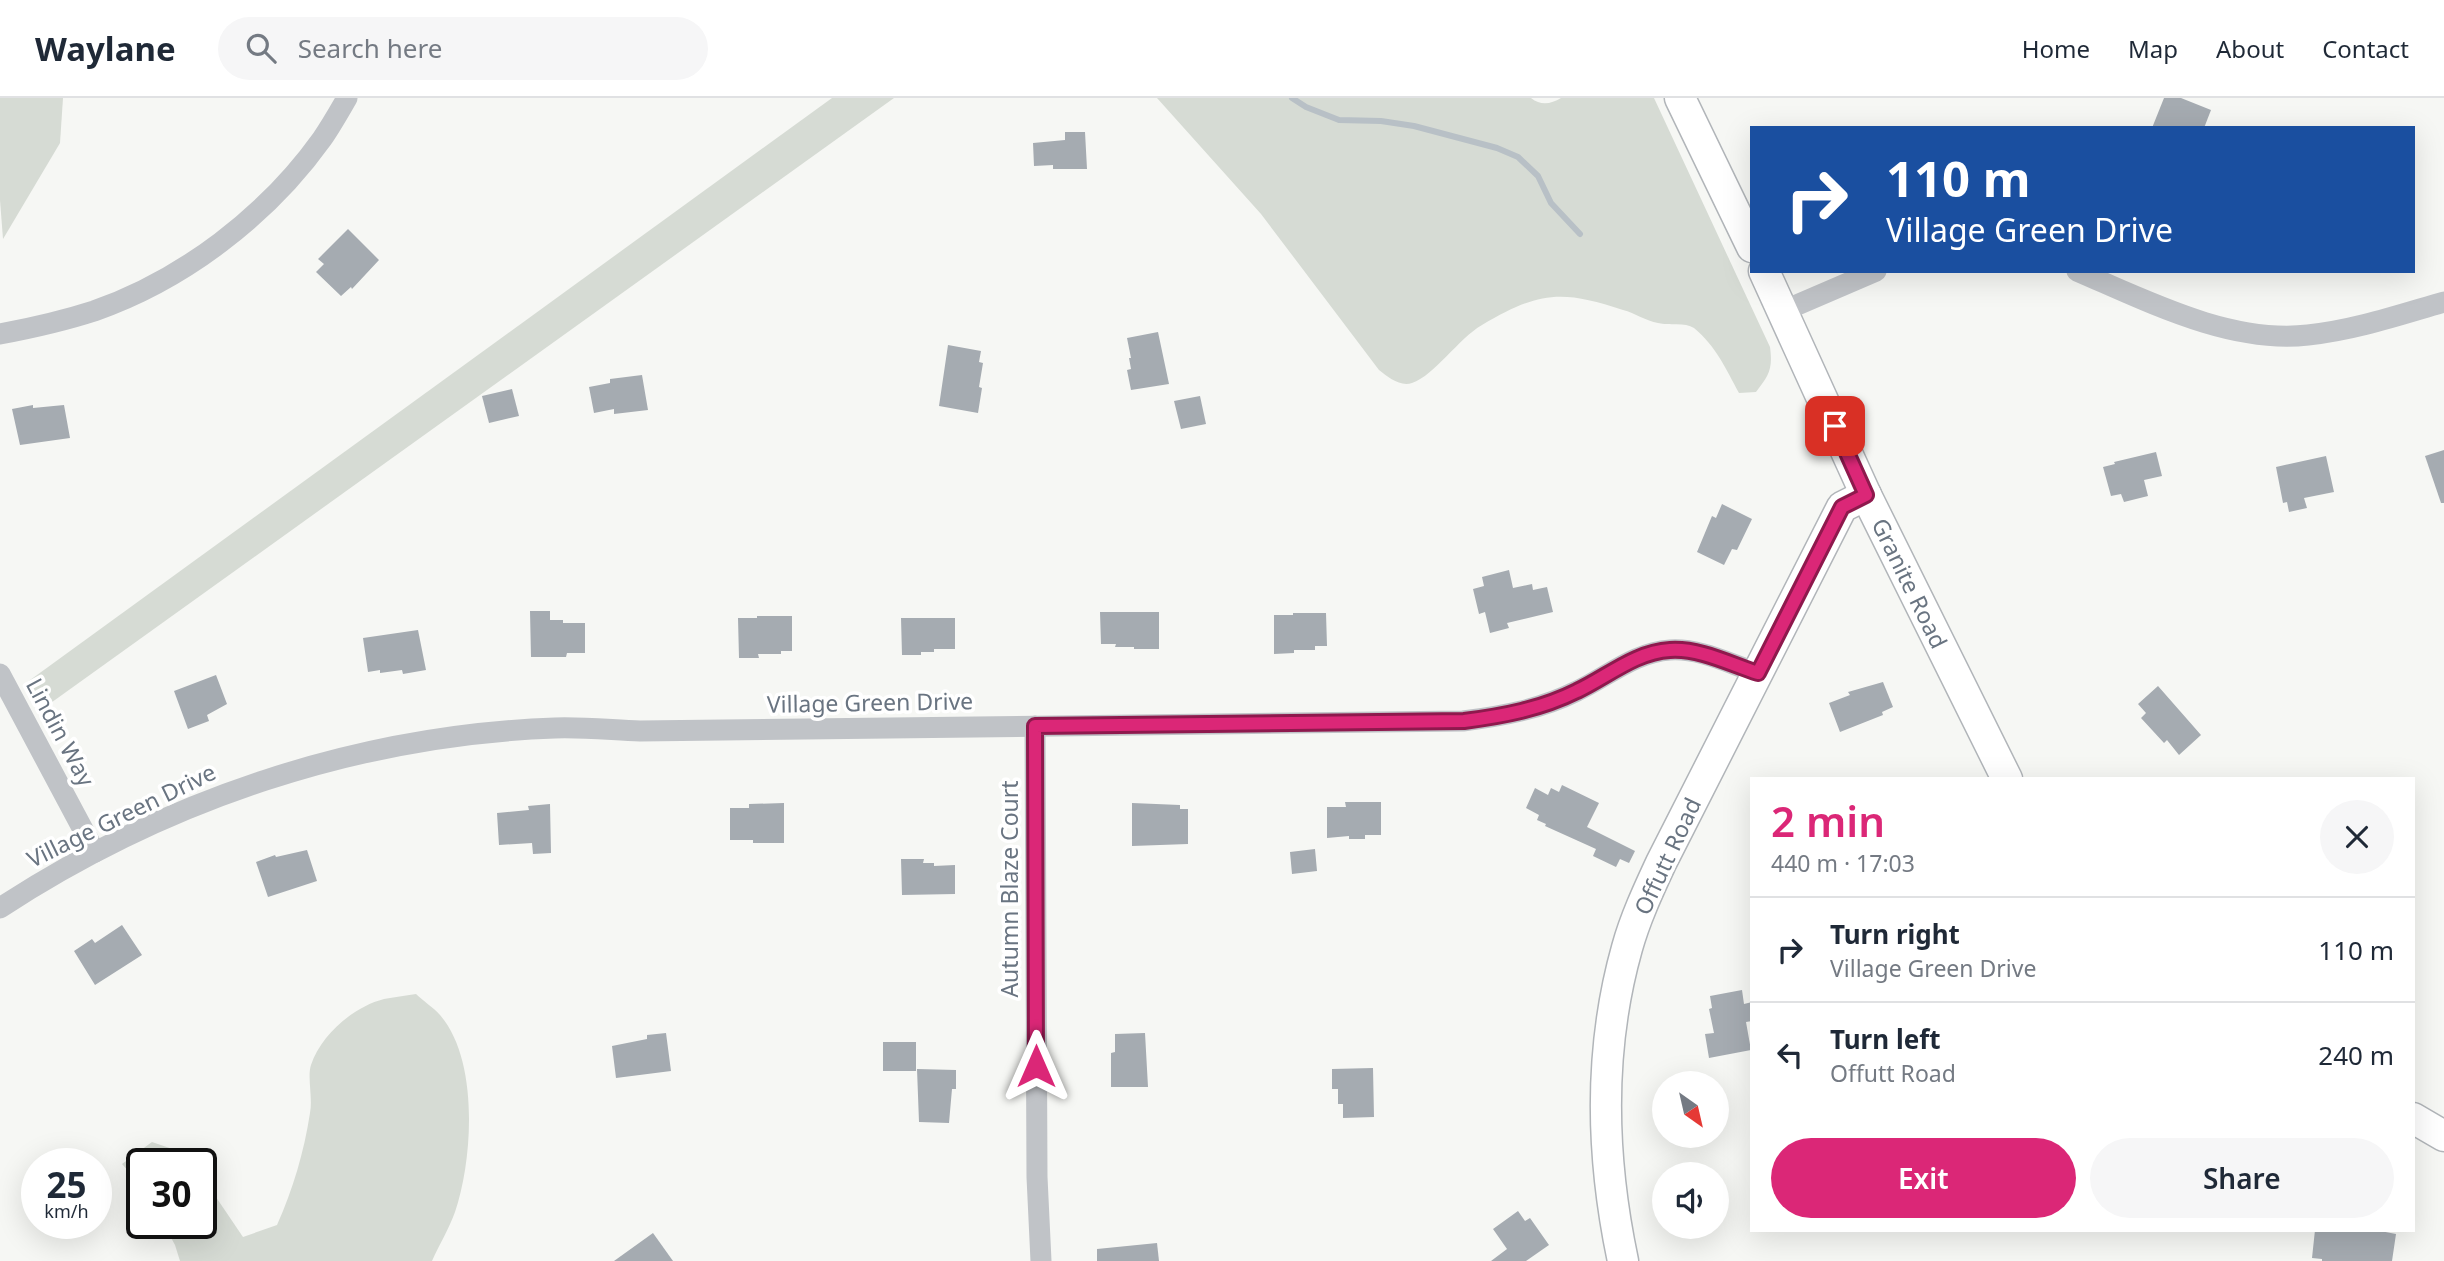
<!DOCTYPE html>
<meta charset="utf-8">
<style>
body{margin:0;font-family:"Noto Sans",sans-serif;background:#f6f6f7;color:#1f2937;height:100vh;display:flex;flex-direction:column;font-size:26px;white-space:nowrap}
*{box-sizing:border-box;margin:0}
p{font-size:23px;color:#747a83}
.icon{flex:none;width:38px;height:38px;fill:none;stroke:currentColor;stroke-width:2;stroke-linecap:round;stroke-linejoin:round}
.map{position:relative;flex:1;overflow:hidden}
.sheet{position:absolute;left:1750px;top:679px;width:665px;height:455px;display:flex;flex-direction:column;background:#fff;border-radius:0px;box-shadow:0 7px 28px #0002}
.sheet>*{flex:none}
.hud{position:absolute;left:1750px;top:28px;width:665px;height:147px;border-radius:0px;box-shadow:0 7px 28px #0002;background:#1a4fa0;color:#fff;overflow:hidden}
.needle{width:46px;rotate:146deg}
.controls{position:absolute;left:1652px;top:973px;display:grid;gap:14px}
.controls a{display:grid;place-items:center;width:77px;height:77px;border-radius:50%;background:#fff;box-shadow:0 7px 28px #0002;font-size:35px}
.speed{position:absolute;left:21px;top:1050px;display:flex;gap:14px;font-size:35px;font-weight:700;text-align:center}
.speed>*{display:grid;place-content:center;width:91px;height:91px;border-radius:50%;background:#fff;box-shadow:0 7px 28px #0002;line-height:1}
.speed small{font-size:18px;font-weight:400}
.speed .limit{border:4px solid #111;border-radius:10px;background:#fff;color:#111}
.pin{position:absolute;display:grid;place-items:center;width:60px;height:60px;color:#fff;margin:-30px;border-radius:14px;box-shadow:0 4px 10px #0006}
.me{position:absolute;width:77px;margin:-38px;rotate:0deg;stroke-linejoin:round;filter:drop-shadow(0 0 5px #0008)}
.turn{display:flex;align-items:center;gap:24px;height:147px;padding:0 21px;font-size:32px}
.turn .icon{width:91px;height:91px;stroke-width:2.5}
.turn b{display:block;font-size:49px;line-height:60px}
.round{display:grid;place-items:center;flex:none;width:74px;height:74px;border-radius:37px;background:#f6f6f7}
.head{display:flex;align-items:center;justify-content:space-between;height:119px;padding:0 21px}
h1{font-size:42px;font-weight:600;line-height:52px;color:#db2777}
.primary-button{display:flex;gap:14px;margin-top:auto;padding:14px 21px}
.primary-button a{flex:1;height:80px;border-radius:42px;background:#db2777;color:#fff;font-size:28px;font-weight:600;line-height:80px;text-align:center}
.primary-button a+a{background:#f6f6f7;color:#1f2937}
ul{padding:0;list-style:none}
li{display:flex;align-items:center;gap:21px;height:105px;padding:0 21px;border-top:2px solid #e0e1e3}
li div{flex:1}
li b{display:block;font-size:26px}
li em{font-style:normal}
header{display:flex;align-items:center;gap:42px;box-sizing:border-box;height:98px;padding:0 35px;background:#fff;border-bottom:2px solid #e0e1e3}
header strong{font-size:33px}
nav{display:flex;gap:38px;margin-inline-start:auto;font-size:24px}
.search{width:490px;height:63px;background:#f6f6f7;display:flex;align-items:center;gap:18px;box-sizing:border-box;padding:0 24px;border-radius:38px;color:#747a83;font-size:26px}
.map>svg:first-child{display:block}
.green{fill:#d6dbd4}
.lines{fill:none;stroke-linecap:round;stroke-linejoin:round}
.stream{stroke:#b8c0c6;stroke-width:6}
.building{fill:#a5abb1}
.secondary-casing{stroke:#b1b5b9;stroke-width:33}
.street{stroke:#c0c3c7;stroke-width:21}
.secondary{stroke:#fff;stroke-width:30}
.route-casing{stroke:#8e194d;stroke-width:18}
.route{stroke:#db2777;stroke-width:12}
.labels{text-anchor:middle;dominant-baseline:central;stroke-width:7;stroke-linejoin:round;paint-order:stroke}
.street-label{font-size:23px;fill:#697481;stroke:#fff}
</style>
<header>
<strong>Waylane</strong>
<div class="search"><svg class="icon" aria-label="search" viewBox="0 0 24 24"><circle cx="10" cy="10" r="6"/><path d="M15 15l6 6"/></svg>Search here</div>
<nav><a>Home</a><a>Map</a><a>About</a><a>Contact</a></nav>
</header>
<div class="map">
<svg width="2444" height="1163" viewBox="0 0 2444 1163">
<rect width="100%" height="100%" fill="#f6f7f4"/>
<g class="green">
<path d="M0,0H63L60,45L3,141L0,102Z"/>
<path d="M832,0H894L41,612L26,585Z"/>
<path d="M1157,0H1531C1541,8 1551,6 1561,0H1654L1770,249C1773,271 1769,277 1756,294L1739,295C1726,271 1716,248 1694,230C1685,224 1669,228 1658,225C1646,223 1635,215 1623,212C1561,191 1538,194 1482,227C1458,241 1435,277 1412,285C1400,289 1388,279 1379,272L1261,116Z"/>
<path d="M416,896C423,903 433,909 440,917C479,962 473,1061 455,1114C449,1131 439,1147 432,1163H180L175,1147L163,1125H201V1077L243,1139L277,1127C293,1091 304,1054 310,1015C313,1000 307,979 311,967C321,937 353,909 384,901C394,899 405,898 416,896Z"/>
<path d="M152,1044L187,1056L193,1066H142V1088L122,1066Z"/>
</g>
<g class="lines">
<path class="stream" d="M1292,0L1306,9L1339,22L1381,23L1414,28L1497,50L1518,59L1538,78L1551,105L1580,136"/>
</g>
<g class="building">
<path d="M2164,0H2181L2211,12L2204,30H2152Z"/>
<path d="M1065,34H1085L1087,71H1053V67L1034,68L1033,45L1065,42Z"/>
<path d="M348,131L379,162L352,191L351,189L341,198L316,174L324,166L318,161Z"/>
<path d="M1158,234L1169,286L1131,292L1127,272L1131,271L1129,260H1131L1127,240Z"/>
<path d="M948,247L981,253L979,264L983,265L979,289L982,290L978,315L939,308Z"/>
<path d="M642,277L648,312L614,316V311L594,315L589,289L610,285V281Z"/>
<path d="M512,291L519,318L489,325L482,298Z"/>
<path d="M1200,298L1206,326L1181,331L1174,303Z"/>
<path d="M33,307V310L64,307L70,340L20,347L12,311Z"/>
<path d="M2444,352V405H2441L2425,358Z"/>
<path d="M2156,354L2162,378L2144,382L2148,398L2124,404L2121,396L2111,398L2103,369L2115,366L2114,364Z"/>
<path d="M2326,358L2334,394L2304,400L2307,410L2289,414L2287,404L2283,405L2276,369Z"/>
<path d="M1722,406L1752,421L1737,452L1732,451L1724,467L1697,454L1712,418L1716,420Z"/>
<path d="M1509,472L1513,490L1532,486L1533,492L1547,489L1553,514L1507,525L1509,530L1490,535L1485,514L1479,516L1473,491L1484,488L1482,479Z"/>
<path d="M530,513H550V522H563V525H585V555H567L566,559H531Z"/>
<path d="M1100,514H1159V551H1134V549H1115L1116,546H1101Z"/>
<path d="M1293,515H1326L1327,548H1315V552H1294V555L1274,556V517H1293Z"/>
<path d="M757,518H792V553H781V556H758L759,560H739L738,520H757Z"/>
<path d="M901,520H955V551H934V554H921V557H902Z"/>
<path d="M418,532L426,572L403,576L402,572L380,575V572L368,574L363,540Z"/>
<path d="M216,577L227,606L207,617L209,623L188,631L174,593Z"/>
<path d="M1883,584L1893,609L1882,614L1883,617L1840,634L1829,605L1850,597L1848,594Z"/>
<path d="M2158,588L2201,637L2179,657L2167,642L2164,645L2141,620L2146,615L2138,606Z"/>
<path d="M1562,687L1599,705L1587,729L1635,753L1629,765L1620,761L1616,769L1593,758L1596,751L1545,728L1546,726L1537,722L1539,717L1526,710L1535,690L1548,697L1551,690L1559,694Z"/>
<path d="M1345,704H1381V737H1365V741H1349V738L1327,740V709H1346Z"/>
<path d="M784,705V745H753V742H730V710H749V706Z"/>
<path d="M1132,705L1180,707V711H1188V746L1132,748Z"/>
<path d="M550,706L551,755L533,756L532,745L499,747L497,715L529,712L528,708Z"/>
<path d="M1315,751L1317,773L1292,776L1290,754Z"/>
<path d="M307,752L317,783L268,799L256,764L275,757L276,759Z"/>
<path d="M901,761H924L923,765H934V768L955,767V796L902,797Z"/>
<path d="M122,827L142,857L95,887L74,853L92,841L95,845Z"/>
<path d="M1742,892L1744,906L1752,904V923L1746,924L1751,952L1709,960L1705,936L1714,935L1709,911L1712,910L1710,898Z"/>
<path d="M666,935L671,973L616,980L612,948L647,941V937Z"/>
<path d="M1145,935L1148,989H1111V955L1115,954V936Z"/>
<rect x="883" y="944" width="33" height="29"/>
<path d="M1373,970L1374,1019L1343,1020V1006H1338V991H1332V971Z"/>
<path d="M917,971L956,972V991H952L949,1025L919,1024Z"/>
<path d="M1518,1113L1525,1123L1530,1120L1549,1147L1526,1163H1491L1507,1151L1493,1131Z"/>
<path d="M2315,1132H2375L2396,1136L2392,1163H2322V1161L2312,1160Z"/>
<path d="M653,1135L673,1163H614Z"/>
<path d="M1157,1145L1159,1163H1097V1151Z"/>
</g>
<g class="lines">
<g class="secondary-casing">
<g id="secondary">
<path d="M1680,0L1752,149"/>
<path d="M1764,173L1866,397L2007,681"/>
<path d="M2413,1020L2444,1038"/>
<path d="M1623,1163C1601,1059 1598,953 1627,850C1635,821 1648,793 1661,765L1842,409L1866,397"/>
</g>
</g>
<g class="street">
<path d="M2077,173C2147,203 2230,246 2308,237C2355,232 2399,217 2444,204"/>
<path d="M1783,213L1876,173"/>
<path d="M0,236C32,230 63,223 94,213C183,182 267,118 322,41C331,28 339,14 347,0"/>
<path d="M0,576L95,754"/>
<path d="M1035,628L1037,1079L1041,1163"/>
<path d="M0,810C165,702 358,637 555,630C583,629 612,632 640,633L1463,623C1503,618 1541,611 1577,593C1607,579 1635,554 1670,552C1700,550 1730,566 1758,575"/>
</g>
<use href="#secondary" class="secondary"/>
</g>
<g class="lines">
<g class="route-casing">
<path id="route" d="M1036,968L1035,628L1464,623C1503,618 1541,611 1577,593C1607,579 1635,554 1670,552C1700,550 1730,566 1758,575L1842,409L1866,397L1835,328"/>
</g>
<use href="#route" class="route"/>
</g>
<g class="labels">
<g class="street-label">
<text transform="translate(1910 485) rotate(64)">Granite Road</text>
<text transform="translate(870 604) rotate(-1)">Village Green Drive</text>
<text transform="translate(61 634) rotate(62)">Lindin Way</text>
<text transform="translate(121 717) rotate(-26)">Village Green Drive</text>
<text transform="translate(1667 758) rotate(-65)">Offutt Road</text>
<text transform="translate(1009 791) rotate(-90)">Autumn Blaze Court</text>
</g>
</g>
</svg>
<div class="controls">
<a><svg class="needle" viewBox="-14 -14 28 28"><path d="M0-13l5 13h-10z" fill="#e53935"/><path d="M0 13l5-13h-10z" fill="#747a83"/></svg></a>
<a><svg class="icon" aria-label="sound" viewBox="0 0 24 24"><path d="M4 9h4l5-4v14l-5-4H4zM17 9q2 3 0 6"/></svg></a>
</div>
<div class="speed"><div>25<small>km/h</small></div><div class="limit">30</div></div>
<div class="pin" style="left:1835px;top:328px;background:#d93025"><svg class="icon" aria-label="arrive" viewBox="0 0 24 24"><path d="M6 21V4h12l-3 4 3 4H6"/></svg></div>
<svg class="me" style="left:1036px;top:968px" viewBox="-20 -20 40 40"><path d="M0-17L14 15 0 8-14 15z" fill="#db2777" stroke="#fff" stroke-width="4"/></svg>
<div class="hud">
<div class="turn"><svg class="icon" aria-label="right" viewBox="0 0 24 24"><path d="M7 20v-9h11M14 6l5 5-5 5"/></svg><div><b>110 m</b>Village Green Drive</div></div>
</div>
<section class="sheet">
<div class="head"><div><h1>2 min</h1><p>440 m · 17:03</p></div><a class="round"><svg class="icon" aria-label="close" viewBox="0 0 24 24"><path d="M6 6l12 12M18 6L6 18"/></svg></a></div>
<ul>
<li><svg class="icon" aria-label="right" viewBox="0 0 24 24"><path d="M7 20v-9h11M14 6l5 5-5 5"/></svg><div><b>Turn right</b><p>Village Green Drive</p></div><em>110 m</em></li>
<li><svg class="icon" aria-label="left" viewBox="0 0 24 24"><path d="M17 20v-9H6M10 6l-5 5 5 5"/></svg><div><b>Turn left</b><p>Offutt Road</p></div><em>240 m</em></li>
</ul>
<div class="primary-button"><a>Exit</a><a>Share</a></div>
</section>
</div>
